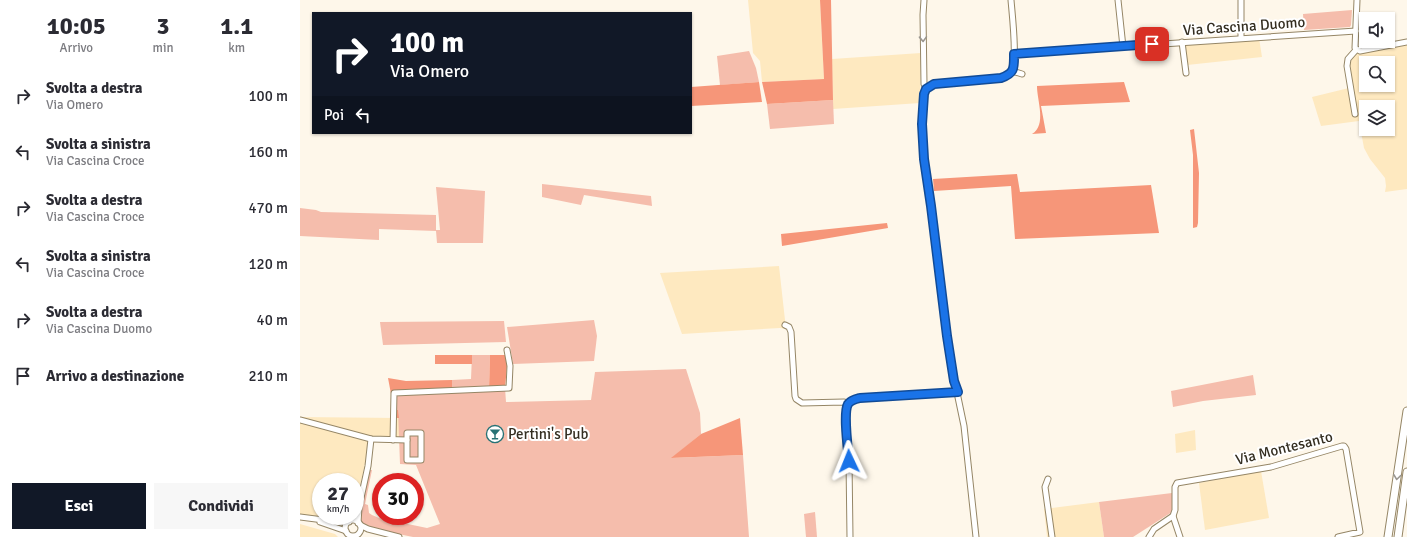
<!DOCTYPE html>
<html lang="it">
<style>
body{margin:0;font-family:Signika,sans-serif;background:#f7f7f7;color:#2b2b33;height:100vh;display:flex;flex-direction:column;font-size:15px;white-space:nowrap}
*{box-sizing:border-box;margin:0}
p{font-size:13px;color:#7c7c81}
.icon{flex:none;width:22px;height:22px;fill:none;stroke:currentColor;stroke-width:2;stroke-linecap:round;stroke-linejoin:round}
.map{position:relative;flex:1;overflow:hidden}
.drawer{display:flex;flex-direction:column;background:#fff;width:300px}
.drawer>*{flex:none}
.guide{position:absolute;left:12px;top:12px;width:380px;height:122px;border-radius:0px;box-shadow:0 1px 3px #0004;background:#111827;color:#fff;overflow:hidden}
.controls{position:absolute;left:1059px;top:12px;display:grid;gap:8px}
.controls a{display:grid;place-items:center;width:36px;height:36px;border-radius:0px;background:#fff;box-shadow:0 1px 3px #0004;font-size:20px}
.speed{position:absolute;left:12px;top:473px;display:flex;gap:8px;font-size:20px;font-weight:700;text-align:center}
.speed>*{display:grid;place-content:center;width:52px;height:52px;border-radius:50%;background:#fff;box-shadow:0 1px 3px #0004;line-height:1}
.speed small{font-size:10px;font-weight:400}
.speed .limit{border:6px solid #d22;background:#fff;color:#111}
.pin{position:absolute;display:grid;place-items:center;width:34px;height:34px;color:#fff;margin:-17px;border-radius:8px;box-shadow:0 2px 6px #0006}
.me{position:absolute;width:44px;margin:-22px;rotate:358deg;stroke-linejoin:round;filter:drop-shadow(0 0 3px #0008)}
.turn{display:flex;align-items:center;gap:14px;height:84px;padding:0 12px;font-size:18px}
.turn .icon{width:52px;height:52px;stroke-width:2.5}
.turn b{display:block;font-size:28px;line-height:34px}
.then{display:flex;align-items:center;height:38px;padding:0 12px;background:#0003;gap:8px;font-size:15px}
.eta{display:flex;justify-content:space-evenly;align-items:center;height:68px;text-align:center}
.eta b{font-size:24px;font-weight:700;line-height:28px}
.primary-button{display:flex;gap:8px;margin-top:auto;padding:8px 12px}
.primary-button a{flex:1;height:46px;border-radius:0px;background:#111827;color:#fff;font-size:16px;font-weight:700;line-height:46px;text-align:center}
.primary-button a+a{background:#f7f7f7;color:#2b2b33}
ul{padding:0;list-style:none}
li{display:flex;align-items:center;gap:12px;height:56px;padding:0 12px}
li div{flex:1}
li b{display:block;font-size:15px}
li em{font-style:normal}
main{display:flex;flex:1;min-height:0}
.map>svg:first-child{display:block}
.built{fill:#fee9c0;fill-rule:evenodd}
.green{fill:#f5bdac}
.forest{fill:#f69679}
.lines{fill:none;stroke-linecap:round;stroke-linejoin:round}
.minor-casing{stroke:#958666;stroke-width:7}
.highway-casing{stroke:#958666;stroke-width:9}
.minor{stroke:#fff;stroke-width:5}
.highway{stroke:#fff;stroke-width:7}
.oneway{stroke:#9a9690}
.route-casing{stroke:#114b97;stroke-width:10}
.route{stroke:#1a73e8;stroke-width:7}
.labels{text-anchor:middle;dominant-baseline:central;stroke-width:4;stroke-linejoin:round;paint-order:stroke}
.street-label{font-size:15px;fill:#342e21;stroke:#fff}
.poi-label{font-size:15px;fill:#342e21;stroke:#fff;text-anchor:start}
</style>
<main>
<section class="drawer">
<div class="eta">
<div><b>10:05</b><p>Arrivo</p></div>
<div><b>3</b><p>min</p></div>
<div><b>1.1</b><p>km</p></div>
</div>
<ul>
<li><svg class="icon" aria-label="right" viewBox="0 0 24 24"><path d="M7 20v-9h11M14 6l5 5-5 5"/></svg><div><b>Svolta a destra</b><p>Via Omero</p></div><em>100 m</em></li>
<li><svg class="icon" aria-label="left" viewBox="0 0 24 24"><path d="M17 20v-9H6M10 6l-5 5 5 5"/></svg><div><b>Svolta a sinistra</b><p>Via Cascina Croce</p></div><em>160 m</em></li>
<li><svg class="icon" aria-label="right" viewBox="0 0 24 24"><path d="M7 20v-9h11M14 6l5 5-5 5"/></svg><div><b>Svolta a destra</b><p>Via Cascina Croce</p></div><em>470 m</em></li>
<li><svg class="icon" aria-label="left" viewBox="0 0 24 24"><path d="M17 20v-9H6M10 6l-5 5 5 5"/></svg><div><b>Svolta a sinistra</b><p>Via Cascina Croce</p></div><em>120 m</em></li>
<li><svg class="icon" aria-label="right" viewBox="0 0 24 24"><path d="M7 20v-9h11M14 6l5 5-5 5"/></svg><div><b>Svolta a destra</b><p>Via Cascina Duomo</p></div><em>40 m</em></li>
<li><svg class="icon" aria-label="arrive" viewBox="0 0 24 24"><path d="M6 21V4h12l-3 4 3 4H6"/></svg><div><b>Arrivo a destinazione</b></div><em>210 m</em></li>
</ul>
<div class="primary-button"><a>Esci</a><a>Condividi</a></div>
</section>
<div class="map">
<svg width="1107" height="537" viewBox="0 0 1107 537">
<rect width="100%" height="100%" fill="#fef7ea"/>
<g class="built">
<path d="M448,0H520L524,79L462,82L460,61L453,53Z"/>
<path d="M959,38L962,57L887,65L884,44Z"/>
<path d="M1107,45V189L1085,192L1086,186L1085,178L1070,159L1064,148L1059,121L1021,126L1012,97L1053,87L1049,61L1057,53ZM1066,63H1088V85H1066ZM1066,107H1088V129H1066Z"/>
<path d="M621,53L620,103L533,109L532,59Z"/>
<path d="M479,266L486,329L480,328L382,334L360,273Z"/>
<path d="M0,417L99,418V442L70,440L55,509V482H21V516H49L45,520L0,514Z"/>
<path d="M895,430L896,450L876,453L875,434Z"/>
<path d="M961,471L969,518L905,530L899,483Z"/>
<path d="M799,502L804,537H747L744,509Z"/>
<path d="M0,524L35,534L38,537H0Z"/>
</g>
<g class="green">
<path d="M1052,10L1051,25L1050,27L1004,30L1003,14Z"/>
<path d="M449,51L456,68L459,82L420,85L417,56Z"/>
<path d="M533,100L534,124L470,129L467,104Z"/>
<path d="M242,184L351,196L352,206L284,195L281,205L242,197Z"/>
<path d="M136,187L185,191L183,243H137L136,231L79,229V240L0,236V208L16,210L21,212L136,215V230H140Z"/>
<path d="M294,320L297,336L294,361L213,364L207,327Z"/>
<path d="M204,321L206,342L83,345L80,322Z"/>
<path d="M172,355H190L189,389L205,388L206,402L291,400L295,372L386,369L400,413L401,434L372,458L443,455L449,537H113L69,528L62,522L60,516L69,470H72L65,504L68,505L69,513L72,515L79,518L127,528L140,524L116,465L100,464L98,410H95V392L152,390V380L171,379Z"/>
<path d="M953,375L956,395L903,401L873,407L871,391Z"/>
<path d="M872,493V512L833,537H804L799,502Z"/>
<path d="M515,512L517,537H506L504,514Z"/>
</g>
<g class="forest">
<path d="M520,0H531L533,100L467,104L462,82L524,79Z"/>
<path d="M459,82L462,102L391,106V87Z"/>
<path d="M824,82L830,102L741,106L746,133L732,134C747,125 737,101 737,86Z"/>
<path d="M894,129L899,173L898,223L897,227L893,228V155L890,130Z"/>
<path d="M717,174L720,192L851,185L859,233L715,239L711,186L634,191L633,179Z"/>
<path d="M587,223L588,228L482,246L481,234Z"/>
<rect x="135" y="355" width="37" height="9"/>
<path d="M190,355H206L207,366L205,388L189,389Z"/>
<path d="M88,378L106,381L152,380V390L95,392V410H98L99,418H91V394Z"/>
<path d="M440,418L443,455L371,458L401,434Z"/>
</g>
<g class="lines">
<g class="minor-casing">
<g id="minor">
<path d="M624,0L623,15L624,84L626,89"/>
<path d="M818,0L823,47"/>
<path d="M941,0V38"/>
<path d="M1057,0L1055,48L1060,51L1107,42"/>
<path d="M882,42L886,73"/>
<path d="M714,54L1056,31"/>
<path d="M712,71L722,74"/>
<path d="M1055,114L1047,66L1048,59L1056,50"/>
<path d="M485,325L489,327L491,332L495,396L496,399L502,403L544,402L548,404"/>
<path d="M548,404L546,420L549,461L550,537"/>
<path d="M548,404L552,400L559,398L658,392"/>
<path d="M0,420L71,439L107,440"/>
<rect x="107" y="433" width="14" height="27"/>
<path d="M93,440L94,393L209,388L210,366L207,350"/>
<path d="M748,479L745,487L752,537"/>
<path d="M0,517L39,522H49"/>
<circle cx="53" cy="528" r="8"/>
<path d="M20,522L46,531"/>
<path d="M58,523L59,507L68,466L71,439"/>
<path d="M60,525L68,529L99,537"/>
<path d="M676,537L664,426L650,359L631,206L624,159L623,124L624,94L626,89L634,84L701,78C705,77 709,76 711,72C718,63 712,13 711,0"/>
<path d="M849,537L854,529L873,516"/>
<path d="M880,537L873,516L875,510V487L877,483L971,467L1042,446H1044L1046,449L1060,532L1038,537"/>
</g>
</g>
<g class="highway-casing">
<g id="highway">
<path d="M1088,537L1107,411"/>
<path d="M1098,537L1107,472"/>
</g>
</g>
<use href="#minor" class="minor"/>
<use href="#highway" class="highway"/>
</g>
<defs><path id="oneway-chevron" d="M-2-3.5L2.5 0L-2 3.5" fill="none" stroke-width="1.6" stroke-linecap="round" stroke-linejoin="round"/></defs>
<g class="oneway">
<use href="#oneway-chevron" transform="translate(623 39) rotate(88)"/>
<use href="#oneway-chevron" transform="translate(1097 477) rotate(98)"/>
</g>
<g class="lines">
<g class="route-casing">
<path id="route" d="M549,461C548,449 543,413 548,404C551,400 556,399 560,398L658,392L654,381L647,336L631,206L624,159L622,124L624,94L626,89L634,84L701,78C715,73 714,68 714,54L852,44"/>
</g>
<use href="#route" class="route"/>
</g>
<defs>
<g id="bar-ring" transform="scale(0.9)"><circle r="9.5" fill="#fff" stroke="#277275" stroke-width="1.5"/><path d="M-6-5H6L.8 .8V4.5H3.5V6h-7V4.5H-.8V.8Z" fill="#277275"/></g>
</defs>
<g fill-rule="evenodd">
<use href="#bar-ring" x="195" y="434"/>
</g>
<g class="labels">
<g class="street-label">
<text transform="translate(944 26) rotate(-4)">Via Cascina Duomo</text>
<text transform="translate(984 448) rotate(-14)">Via Montesanto</text>
</g>
<g class="poi-label">
<text x="208" y="434">Pertini's Pub</text>
</g>
</g>
</svg>
<div class="controls">
<a><svg class="icon" aria-label="sound" viewBox="0 0 24 24"><path d="M4 9h4l5-4v14l-5-4H4zM17 9q2 3 0 6"/></svg></a>
<a><svg class="icon" aria-label="search" viewBox="0 0 24 24"><circle cx="10" cy="10" r="6"/><path d="M15 15l6 6"/></svg></a>
<a><svg class="icon" aria-label="layers" viewBox="0 0 24 24"><path d="M12 4l9 5-9 5-9-5zM3 14l9 5 9-5"/></svg></a>
</div>
<div class="speed"><div>27<small>km/h</small></div><div class="limit">30</div></div>
<div class="pin" style="left:852px;top:44px;background:#d93025"><svg class="icon" aria-label="arrive" viewBox="0 0 24 24"><path d="M6 21V4h12l-3 4 3 4H6"/></svg></div>
<svg class="me" style="left:549px;top:461px" viewBox="-20 -20 40 40"><path d="M0-17L14 15 0 8-14 15z" fill="#1a73e8" stroke="#fff" stroke-width="4"/></svg>
<div class="guide">
<div class="turn"><svg class="icon" aria-label="right" viewBox="0 0 24 24"><path d="M7 20v-9h11M14 6l5 5-5 5"/></svg><div><b>100 m</b>Via Omero</div></div>
<div class="then">Poi<svg class="icon" aria-label="left" viewBox="0 0 24 24"><path d="M17 20v-9H6M10 6l-5 5 5 5"/></svg></div>
</div>
</div>
</main>
